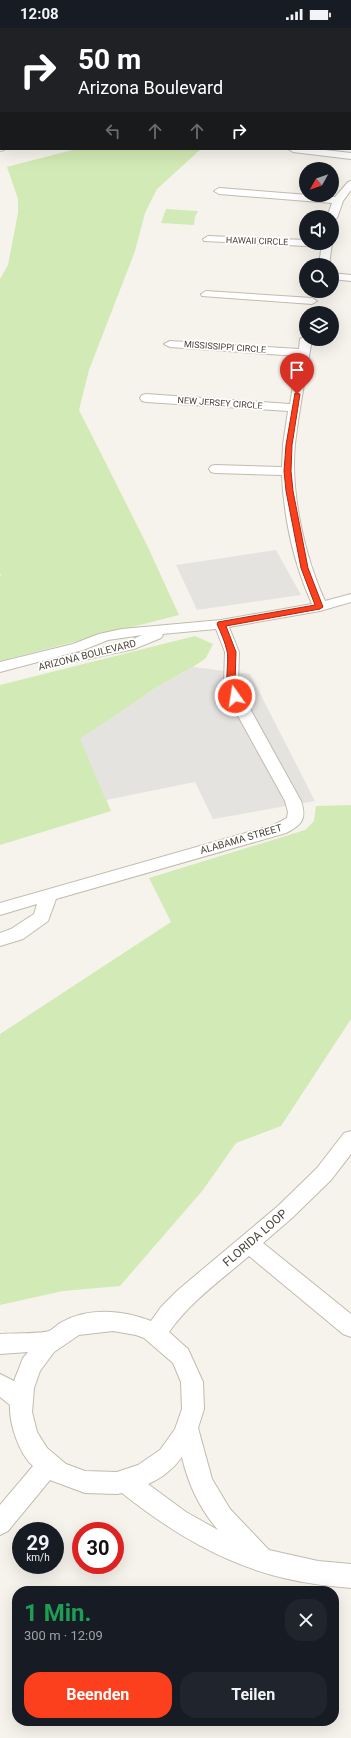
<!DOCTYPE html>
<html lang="de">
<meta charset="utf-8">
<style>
body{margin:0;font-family:Roboto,sans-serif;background:#20242c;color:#f1f3f6;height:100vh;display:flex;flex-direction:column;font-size:15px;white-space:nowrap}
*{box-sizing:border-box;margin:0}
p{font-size:13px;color:#9ea1a6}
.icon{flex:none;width:22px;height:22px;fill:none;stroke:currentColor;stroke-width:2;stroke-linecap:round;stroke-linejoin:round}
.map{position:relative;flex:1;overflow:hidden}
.side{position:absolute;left:12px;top:1558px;width:327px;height:140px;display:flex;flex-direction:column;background:#171b24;border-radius:16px;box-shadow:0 4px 16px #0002}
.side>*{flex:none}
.top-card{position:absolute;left:0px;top:0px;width:351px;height:122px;box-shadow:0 4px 16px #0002;background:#202124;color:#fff;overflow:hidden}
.needle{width:26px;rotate:230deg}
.buttons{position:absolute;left:299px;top:134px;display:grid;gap:8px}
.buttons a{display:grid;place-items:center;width:40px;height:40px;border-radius:50%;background:#171b24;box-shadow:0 4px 16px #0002;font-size:20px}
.speed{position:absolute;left:12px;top:1494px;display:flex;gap:8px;font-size:20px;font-weight:700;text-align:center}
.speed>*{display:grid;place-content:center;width:52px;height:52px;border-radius:50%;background:#171b24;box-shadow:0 4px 16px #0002;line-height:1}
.speed small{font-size:10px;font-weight:400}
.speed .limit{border:6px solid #d22;background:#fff;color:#111}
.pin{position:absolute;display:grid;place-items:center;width:34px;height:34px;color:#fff;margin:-41px -17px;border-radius:50% 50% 50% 0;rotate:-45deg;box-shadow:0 0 4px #0007}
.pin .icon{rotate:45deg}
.me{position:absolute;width:44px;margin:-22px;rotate:347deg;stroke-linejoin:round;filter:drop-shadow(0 0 3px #0008)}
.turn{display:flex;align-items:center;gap:14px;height:84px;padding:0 12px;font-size:18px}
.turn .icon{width:52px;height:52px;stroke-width:2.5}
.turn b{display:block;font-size:28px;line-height:34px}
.lanes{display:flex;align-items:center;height:38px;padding:0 12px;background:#0003;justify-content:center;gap:20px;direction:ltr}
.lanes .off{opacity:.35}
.round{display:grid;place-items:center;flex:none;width:42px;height:42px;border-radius:16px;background:#20242c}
.overview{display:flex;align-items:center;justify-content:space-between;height:68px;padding:0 12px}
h1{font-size:24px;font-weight:700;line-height:30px;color:#1e9e55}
.cta{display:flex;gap:8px;margin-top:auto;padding:8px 12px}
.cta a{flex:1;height:46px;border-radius:16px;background:#fc3f1d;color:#fff;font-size:16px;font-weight:700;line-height:46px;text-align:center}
.cta a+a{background:#20242c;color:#f1f3f6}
.status{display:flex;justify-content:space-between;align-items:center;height:28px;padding:0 20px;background:#171b24;direction:ltr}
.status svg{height:11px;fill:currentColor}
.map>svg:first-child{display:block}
.green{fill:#d2eab5}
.parking{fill:#e5e3e0}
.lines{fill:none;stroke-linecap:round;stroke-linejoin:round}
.minor-casing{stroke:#c2bbae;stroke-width:2}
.minor{fill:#fff;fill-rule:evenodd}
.route{fill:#fc3f1d;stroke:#a42913}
.labels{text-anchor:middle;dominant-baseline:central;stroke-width:3.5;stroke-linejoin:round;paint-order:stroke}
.far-street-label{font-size:9px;fill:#4b4439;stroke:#fff}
.street-label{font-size:10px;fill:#4b4439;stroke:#fff}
.near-street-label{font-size:12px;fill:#4b4439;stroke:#fff}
</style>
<div class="status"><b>12:08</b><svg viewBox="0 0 49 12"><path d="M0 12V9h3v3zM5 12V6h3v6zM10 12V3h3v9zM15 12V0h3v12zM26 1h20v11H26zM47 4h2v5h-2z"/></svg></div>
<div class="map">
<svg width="351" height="1710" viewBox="0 0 351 1710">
<rect width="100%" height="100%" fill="#f6f3ec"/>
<g class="green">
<path d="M76,121H201L157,161L145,185L135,223L89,342L79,382L146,515L179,587L0,633V548H1L0,545V251L8,237L18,185V171L7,139Z"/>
<path d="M166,181L198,183L195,189L194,197L161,195Z"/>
<path d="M195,608L213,616L206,630L193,639L157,659L81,711L111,783L0,817V657Z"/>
<path d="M351,777V991L281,1098L236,1115L203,1162L120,1258L63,1263L0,1277V1006L171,894L149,850L305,802L314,793L316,778Z"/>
</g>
<g class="parking">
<path d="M276,522L301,567L197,582L176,537Z"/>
<path d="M193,639L250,646L315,773L213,791L195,754L106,772L80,711L157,659Z"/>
</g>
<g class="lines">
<g class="minor-casing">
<g id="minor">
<rect x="111" y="0" width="8" height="1"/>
<path d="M1,72V78L0,79V73Z"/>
<rect x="350" y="81" width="1" height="6"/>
<path d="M0,117L1,121L4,122L0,123Z"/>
<path d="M288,121H316L351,125V131L293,124Z"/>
<path d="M351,153V162L343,173L337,190L332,193V189H327L332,175L219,166L214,163L219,160L335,169L348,154Z"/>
<path d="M208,208L306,212V215H311L306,218L204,213L203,211Z"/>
<path d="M322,215H332L329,237H319Z"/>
<path d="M332,245L351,247V253L332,251Z"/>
<path d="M206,263L312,270L317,273L312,276L202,268L201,266Z"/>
<path d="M306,308V311H312C306,346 299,381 295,416C290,464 305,530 325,573L351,566V574L320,583L229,599L239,624L238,655L243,668L301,773C307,791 302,797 286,805L56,871L48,893L23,911L0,918V905L11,901L34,886L37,876L0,887V875L274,797L287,790L288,784L285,773L227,668L224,655L225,624L216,601L162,606L163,607L161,610L134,621L74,634L69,633L67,630L69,627L125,615L142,607L108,612L83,622L0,644V634L73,616L99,606L122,601L221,592L312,576C294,536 284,491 282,447L215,445L211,444L209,441L211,438L215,437L282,439L283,417L288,383L146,374L142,373L140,370L142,367L146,366L290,376L298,328L170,319L164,316L170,313L299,321L300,311Z"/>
<path d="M351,1103V1126L331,1152L292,1190L263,1215L351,1286V1309L343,1306L249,1228C221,1252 190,1274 169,1304L188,1321L203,1354L204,1381L198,1400L212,1451L230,1481L269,1522L318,1533L351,1536V1560C330,1558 309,1556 288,1551C225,1537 171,1504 122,1465L117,1466L85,1465L50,1452L8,1503L0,1507V1477L33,1438C19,1426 9,1395 10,1377L0,1369V1346L14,1353L23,1330L28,1324L0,1326V1306C11,1305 41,1306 49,1303C54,1301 57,1296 62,1294C89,1279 123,1282 151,1293L161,1279L178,1262L278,1178L317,1140L344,1105ZM113,1303L136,1307L144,1310L173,1335L181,1354L182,1381L175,1401L160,1422L138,1437L117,1444L85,1443L66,1436L47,1420L37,1404L32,1384L34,1360L40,1343L54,1324L79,1307ZM182,1429C188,1456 200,1481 218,1502L186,1484L148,1456C161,1451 174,1440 182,1429Z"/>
</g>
</g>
<use href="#minor" class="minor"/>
</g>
<path class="route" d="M295,365L300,366L292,417L291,443L293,463L308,540L323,579L320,581L226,598L236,624L235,655L239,668L235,671C221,666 230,634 227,623C225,614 221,605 217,596L218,594L315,577L301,540L286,463L284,443L286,417Z"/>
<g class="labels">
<g class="far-street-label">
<text transform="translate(257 213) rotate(2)">HAWAII CIRCLE</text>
<text transform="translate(225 319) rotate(4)">MISSISSIPPI CIRCLE</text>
<text transform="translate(220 375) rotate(4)">NEW JERSEY CIRCLE</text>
</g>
<g class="street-label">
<text transform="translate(87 627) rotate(-14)">ARIZONA BOULEVARD</text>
<text transform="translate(241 811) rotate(-16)">ALABAMA STREET</text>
</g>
<g class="near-street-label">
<text transform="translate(255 1210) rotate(-41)">FLORIDA LOOP</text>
</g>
</g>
</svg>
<div class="buttons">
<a><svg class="needle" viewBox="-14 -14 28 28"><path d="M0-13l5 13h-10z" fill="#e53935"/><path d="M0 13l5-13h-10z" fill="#9ea1a6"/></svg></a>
<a><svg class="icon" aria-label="sound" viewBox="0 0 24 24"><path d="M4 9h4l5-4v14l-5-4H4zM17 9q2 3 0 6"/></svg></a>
<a><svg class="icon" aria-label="search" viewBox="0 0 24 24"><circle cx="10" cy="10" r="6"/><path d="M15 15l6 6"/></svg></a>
<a><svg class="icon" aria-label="layers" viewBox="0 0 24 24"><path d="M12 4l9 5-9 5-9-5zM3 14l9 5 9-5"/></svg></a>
</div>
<div class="speed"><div>29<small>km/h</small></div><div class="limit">30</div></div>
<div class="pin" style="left:297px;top:366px;background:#d93025"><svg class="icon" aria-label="arrive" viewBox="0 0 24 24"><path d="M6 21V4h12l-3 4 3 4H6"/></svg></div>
<svg class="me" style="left:235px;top:668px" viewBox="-20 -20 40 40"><circle r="17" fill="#fc3f1d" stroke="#fff" stroke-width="3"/><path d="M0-11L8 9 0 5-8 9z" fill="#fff"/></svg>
<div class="top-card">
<div class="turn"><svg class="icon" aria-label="right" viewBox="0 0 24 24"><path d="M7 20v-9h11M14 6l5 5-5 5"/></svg><div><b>50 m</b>Arizona Boulevard</div></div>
<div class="lanes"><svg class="icon off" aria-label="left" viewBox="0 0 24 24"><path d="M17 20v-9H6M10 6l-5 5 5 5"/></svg><svg class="icon off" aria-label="ahead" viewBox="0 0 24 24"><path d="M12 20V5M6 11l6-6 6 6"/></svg><svg class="icon off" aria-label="ahead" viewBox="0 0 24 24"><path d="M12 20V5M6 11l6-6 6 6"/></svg><svg class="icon" aria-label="right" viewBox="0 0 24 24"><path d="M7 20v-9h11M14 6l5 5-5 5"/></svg></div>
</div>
<section class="side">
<div class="overview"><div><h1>1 Min.</h1><p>300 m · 12:09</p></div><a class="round"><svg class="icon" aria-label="close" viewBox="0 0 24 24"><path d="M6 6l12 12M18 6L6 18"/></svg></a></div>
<div class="cta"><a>Beenden</a><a>Teilen</a></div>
</section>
</div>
